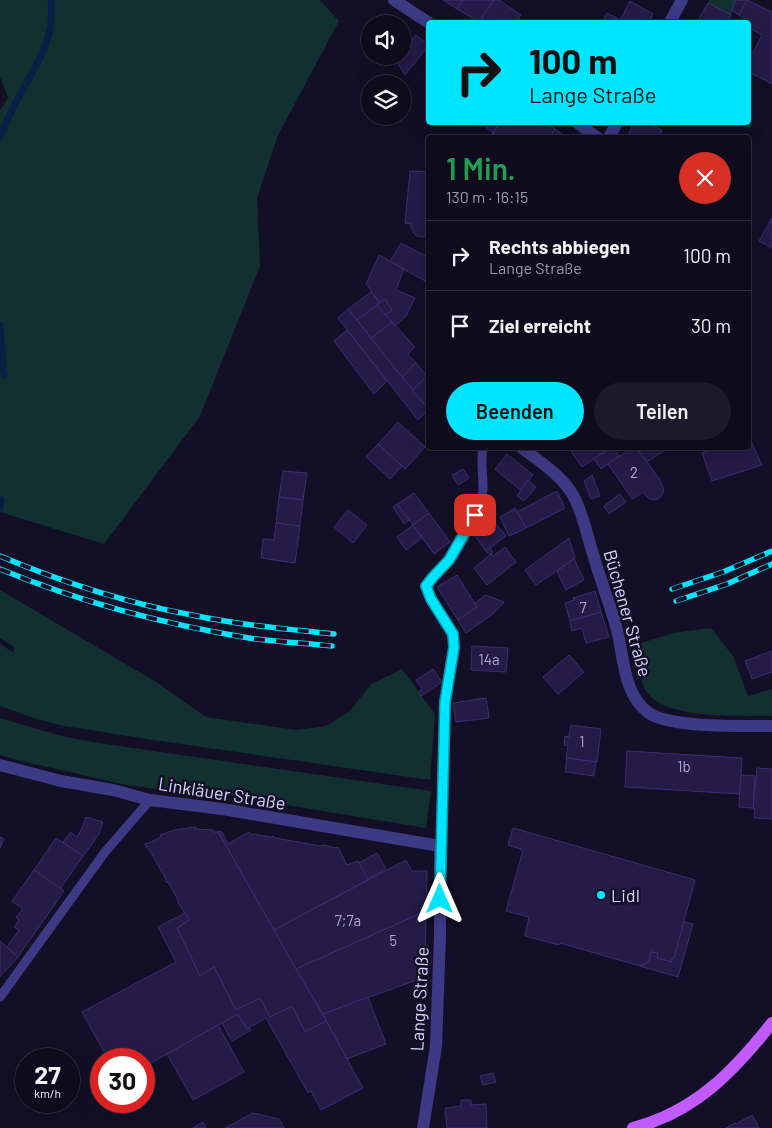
<!DOCTYPE html>
<html lang="de">
<meta charset="utf-8">
<style>
body{margin:0;font-family:Barlow,sans-serif;background:#1c1929;color:#f1f3f6;height:100vh;display:flex;flex-direction:column;font-size:19px;white-space:nowrap}
*{box-sizing:border-box;margin:0}
p{font-size:16px;color:#9b9ba3}
.icon{flex:none;width:28px;height:28px;fill:none;stroke:currentColor;stroke-width:2;stroke-linecap:round;stroke-linejoin:round}
.map{position:relative;flex:1;overflow:hidden}
.panel{position:absolute;left:426px;top:135px;width:325px;height:315px;display:flex;flex-direction:column;background:#0e0b1c;border-radius:5px;box-shadow:0 5px 20px #0002,0 0 0 1px #2e2b3b}
.panel>*{flex:none}
.top-card{position:absolute;left:426px;top:20px;width:325px;height:105px;border-radius:5px;box-shadow:0 5px 20px #0002,0 0 0 1px #2e2b3b;background:#00e5ff;color:#111;overflow:hidden}
.controls{position:absolute;left:361px;top:15px;display:grid;gap:10px}
.controls a{display:grid;place-items:center;width:50px;height:50px;border-radius:50%;background:#0e0b1c;box-shadow:0 5px 20px #0002,0 0 0 1px #2e2b3b;font-size:25px}
.speed{position:absolute;left:15px;top:1048px;display:flex;gap:10px;font-size:25px;font-weight:700;text-align:center}
.speed>*{display:grid;place-content:center;width:65px;height:65px;border-radius:50%;background:#0e0b1c;box-shadow:0 5px 20px #0002,0 0 0 1px #2e2b3b;line-height:1}
.speed small{font-size:12px;font-weight:400}
.speed .limit{border:8px solid #d22;background:#fff;color:#111}
.pin{position:absolute;display:grid;place-items:center;width:42px;height:42px;color:#fff;margin:-21px;border-radius:10px;box-shadow:0 2px 8px #0006}
.me{position:absolute;width:55px;margin:-28px;rotate:0deg;stroke-linejoin:round;filter:drop-shadow(0 0 4px #0008)}
.turn{display:flex;align-items:center;gap:18px;height:105px;padding:0 20px;font-size:22px}
.turn .icon{width:65px;height:65px;stroke-width:2.5}
.turn b{display:block;font-size:35px;line-height:42px}
.round{display:grid;place-items:center;flex:none;width:52px;height:52px;border-radius:26px;background:#1c1929}
.headline{display:flex;align-items:center;justify-content:space-between;height:85px;padding:0 20px}
h1{font-size:30px;font-weight:600;line-height:38px;color:#1e9e55}
.action{display:flex;gap:10px;margin-top:auto;padding:10px 20px}
.action a{flex:1;height:58px;border-radius:30px;background:#00e5ff;color:#111;font-size:20px;font-weight:600;line-height:58px;text-align:center}
.action a+a{background:#1c1929;color:#f1f3f6}
ul{padding:0;list-style:none}
li{display:flex;align-items:center;gap:15px;height:70px;padding:0 20px;border-top:1px solid #2e2b3b}
li div{flex:1}
li b{display:block;font-size:19px}
li em{font-style:normal}
.map>svg:first-child{display:block}
.green{fill:#12302f}
.lines{fill:none;stroke-linecap:round;stroke-linejoin:round}
.stream{stroke:#0a1f44;stroke-width:7}
.building{fill:#241b47;stroke:#3b2d73}
.lane{stroke:#3d3a85;stroke-width:9}
.street{stroke:#3d3a85;stroke-width:12}
.primary{stroke:#c25bff;stroke-width:12}
.rail-casing{stroke:#00e5ff;stroke-width:5.5}
.rail{stroke:#130f26;stroke-width:4;stroke-dasharray:11;stroke-linecap:butt}
.route-casing{stroke:#0095a6;stroke-width:12}
.route{stroke:#00e5ff;stroke-width:9}
.poi-dot{fill:#00e5ff;stroke:#130f26;stroke-width:2}
.labels{text-anchor:middle;dominant-baseline:central;stroke-width:5;stroke-linejoin:round;paint-order:stroke}
.number-label{font-size:15px;fill:#aca6d1}
.street-label{font-size:18px;fill:#d9d4ff;stroke:#130f26}
.poi-label{font-size:18px;fill:#d9d4ff;stroke:#130f26;text-anchor:start}
</style>
<div class="map">
<svg width="772" height="1128" viewBox="0 0 772 1128">
<rect width="100%" height="100%" fill="#130f26"/>
<g class="green">
<path d="M0,0H320L339,21L278,135L257,198L260,266L200,416L104,544L0,512V110L8,98L0,77Z"/>
<path d="M709,0H736L731,10L733,11L731,15L708,3Z"/>
<path d="M0,590L158,683L206,717L297,730L326,726L350,711L371,684L402,669L435,714L430,780L160,741L64,726L37,719L0,706V644L14,653V647L0,638Z"/>
<path d="M711,628L733,656L748,696L772,689V716C742,715 660,721 645,689C638,675 639,659 638,644L673,633Z"/>
<path d="M0,718L61,736L105,744L431,791L426,828L184,788L172,791L126,785L17,760L0,755Z"/>
</g>
<g class="lines">
<g class="stream">
<path d="M0,137C4,128 8,118 13,108C31,71 56,44 51,0"/>
<path d="M0,325L4,375"/>
<path d="M0,508L1,500"/>
</g>
</g>
<g class="building">
<path d="M443,0H463L457,9Z"/>
<path d="M463,0H494L479,22L457,9Z"/>
<path d="M494,0H499L521,15L516,22H479Z"/>
<path d="M736,0H747L739,15L731,10Z"/>
<path d="M747,0L772,12V84L749,72V60L762,35L749,28V22H743L745,19L739,15Z"/>
<path d="M630,1L653,14L649,22H602L607,13L620,20Z"/>
<path d="M708,3L731,15L727,22H697Z"/>
<path d="M402,30L411,36L402,48Z"/>
<path d="M416,35L429,45L405,75L396,60L399,56H402V52Z"/>
<path d="M480,122H500L493,133Z"/>
<path d="M500,122H545L555,129L550,138H500L493,133Z"/>
<path d="M634,122H647L662,130L658,138H627Z"/>
<path d="M555,129L567,138H550Z"/>
<path d="M493,133L500,138H490Z"/>
<path d="M410,171L429,172L428,237L416,236L411,228V224L405,223Z"/>
<path d="M772,218V248L759,241Z"/>
<path d="M401,243L429,258V283L390,262Z"/>
<path d="M379,255L404,269L396,290L415,298L406,316L395,326L385,315L392,310L385,299L380,303L366,284Z"/>
<path d="M371,292L380,303L357,320L348,309Z"/>
<path d="M385,299L392,310L385,315L377,305Z"/>
<path d="M377,305L392,322L371,338L357,320Z"/>
<path d="M348,309L402,377L413,390L412,391L429,409L418,420L338,318Z"/>
<path d="M392,322L415,347L408,354L416,363L402,377L371,338Z"/>
<path d="M347,330L387,381L374,394L334,341Z"/>
<path d="M416,363L427,376L413,390L402,377Z"/>
<path d="M427,376L429,378V409L412,391Z"/>
<path d="M398,422L425,447L405,469L378,444Z"/>
<path d="M749,437L762,465L712,481L702,453L717,448H749Z"/>
<path d="M378,444L402,466L390,479L366,457Z"/>
<path d="M569,448H610L582,467Z"/>
<path d="M610,448H613L619,456L601,469L594,459Z"/>
<path d="M632,448H637L660,480L664,490L662,495L658,499L654,500L648,498L643,492L632,499L608,464Z"/>
<path d="M637,448H668L647,462Z"/>
<path d="M507,454L533,475L520,490L495,469Z"/>
<path d="M463,469L469,478L458,485L452,475Z"/>
<path d="M283,471L307,473L303,500L279,497Z"/>
<path d="M592,475L600,496L591,499L584,481Z"/>
<path d="M528,480L536,487L524,501L517,496Z"/>
<path d="M557,491L565,508L526,528L517,512Z"/>
<path d="M414,493L429,513L413,525L397,504Z"/>
<path d="M620,494L626,502L609,514L604,506Z"/>
<path d="M279,497L303,500L300,526L276,523Z"/>
<path d="M397,504L409,520L404,524L393,507Z"/>
<path d="M515,508L526,528L509,536L500,517Z"/>
<path d="M348,510L367,525L353,543L334,527Z"/>
<path d="M429,513L450,542L434,554L413,525Z"/>
<path d="M493,520L506,536L486,551L474,535Z"/>
<path d="M276,523L300,526L295,563L261,558L263,539L274,540Z"/>
<path d="M413,525L422,538L406,550L397,537Z"/>
<path d="M569,538L575,558L536,585L525,570Z"/>
<path d="M505,547L516,562L487,585L474,568L491,554L493,556Z"/>
<path d="M490,548L493,552L490,555L486,551Z"/>
<path d="M574,559L584,580L566,590L557,571Z"/>
<path d="M457,575L477,607L458,620L437,587Z"/>
<path d="M595,591L601,612L570,621L565,603L574,600L573,598Z"/>
<path d="M486,595L504,602L494,613L466,633L458,620L477,607L475,603Z"/>
<path d="M601,612L609,637L586,643L582,628L572,631L570,621Z"/>
<path d="M472,646L508,648L506,672L471,670Z"/>
<path d="M772,651V672L752,679L745,661Z"/>
<path d="M569,655L584,672L558,694L543,677Z"/>
<path d="M433,669L442,682L421,696L418,692L422,689L416,680Z"/>
<path d="M486,698L489,718L456,722L453,703Z"/>
<path d="M571,725L601,729L597,762L566,758L568,746L564,745L565,736L569,737Z"/>
<path d="M627,751L742,758L740,794L625,787Z"/>
<path d="M567,758L596,762L594,776L565,772Z"/>
<path d="M757,768L772,769V819L754,818L755,809L753,808Z"/>
<path d="M741,775L755,776L753,808L739,807Z"/>
<path d="M86,817L103,822L99,834L83,856L63,842L71,832L77,837L82,828Z"/>
<path d="M196,827L195,829L213,830V832H218L326,1021L305,1032L292,1006L270,1017L260,998L236,1010L214,967L200,976L177,928L189,920L177,901L178,900L168,882L167,883L165,880L166,879L147,846L146,847L145,844L149,843L161,837L160,835L174,830Z"/>
<path d="M513,828L695,880L674,958H672V962L657,958L658,953L651,952L649,962L640,966L560,943L559,945L525,936L529,917L506,911L523,850L508,845Z"/>
<path d="M218,831L222,832L228,844L249,832L251,834L272,837L273,836L275,838L321,846L324,845L335,848L338,847L347,865L358,861L369,879L274,930Z"/>
<path d="M0,837L4,839L0,848Z"/>
<path d="M56,838L83,856L60,889L34,870Z"/>
<path d="M377,853L386,869L368,879L359,863Z"/>
<path d="M406,860L412,871H427L426,911L296,969L274,930Z"/>
<path d="M34,870L64,891L18,957L7,947L19,930L14,927L19,920L16,917L23,909L12,901Z"/>
<path d="M426,911L425,977L323,1014L296,969Z"/>
<path d="M185,913L189,920L177,928L200,976L214,967L236,1010L260,998L270,1017L292,1006L305,1032L326,1021L363,1088L321,1110L311,1091L308,1093L266,1018L247,1029L238,1014L144,1067V1059H108L82,1012L176,962L158,927Z"/>
<path d="M684,922L693,924L678,977L640,966L649,962L651,952L658,953L657,958L672,962V958H674Z"/>
<path d="M0,941L18,957L0,977Z"/>
<path d="M368,997L386,1044L347,1059L323,1014Z"/>
<path d="M238,1014L247,1029L249,1028L251,1030L232,1041L222,1023Z"/>
<path d="M218,1025L244,1072L193,1100L167,1054Z"/>
<path d="M493,1073L496,1082L483,1085L480,1076Z"/>
<path d="M461,1100H471V1105L486,1104L487,1128H447L445,1108L461,1106Z"/>
<path d="M253,1113L279,1119L284,1128H225Z"/>
<path d="M752,1115L759,1128H726L735,1123L736,1124Z"/>
<path d="M203,1122L206,1128H193Z"/>
</g>
<g class="lines">
<g class="lane">
<path d="M440,846L444,750L445,702L454,647L453,634L431,599L427,586C433,576 443,569 450,560C459,548 475,519 480,505C487,487 479,467 483,448"/>
<path d="M0,997L105,852L150,800"/>
</g>
<g class="street">
<path d="M394,0L429,23"/>
<path d="M670,22L682,0"/>
<path d="M576,122L598,138"/>
<path d="M609,138L617,122"/>
<path d="M522,448C539,461 563,476 574,497C583,514 587,535 593,554C600,579 610,604 617,630C624,657 623,695 649,713C670,728 744,726 772,726"/>
<path d="M0,765L61,781L113,790L150,800L222,809L440,846V935L436,1046L423,1128"/>
</g>
<path class="primary" d="M633,1128C695,1112 734,1071 772,1023"/>
<g class="rail-casing">
<g id="rail">
<path d="M0,556C62,582 126,603 192,615C239,625 287,629 334,634"/>
<path d="M0,569C80,602 163,624 249,638C277,642 305,643 332,646"/>
<path d="M672,589L723,572L772,551"/>
<path d="M676,601L727,584L772,564"/>
</g>
</g>
<use href="#rail" class="rail"/>
</g>
<g class="lines">
<g class="route-casing">
<path id="route" d="M440,899L445,702L454,647L453,634L431,599L426,586L433,577L449,560L475,515"/>
</g>
<use href="#route" class="route"/>
</g>
<circle class="poi-dot" cx="601" cy="895" r="5"/>
<g class="labels">
<g class="number-label">
<text x="634" y="472">2</text>
<text x="583" y="607">7</text>
<text x="489" y="659">14a</text>
<text x="582" y="741">1</text>
<text x="684" y="766">1b</text>
<text x="348" y="920">7;7a</text>
<text x="393" y="940">5</text>
</g>
<g class="street-label">
<text transform="translate(628 613) rotate(74)">Büchener Straße</text>
<text transform="translate(222 793) rotate(9)">Linkläuer Straße</text>
<text transform="translate(419 999) rotate(-87)">Lange Straße</text>
</g>
<g class="poi-label">
<text x="611" y="895">Lidl</text>
</g>
</g>
</svg>
<div class="controls">
<a><svg class="icon" aria-label="sound" viewBox="0 0 24 24"><path d="M4 9h4l5-4v14l-5-4H4zM17 9q2 3 0 6"/></svg></a>
<a><svg class="icon" aria-label="layers" viewBox="0 0 24 24"><path d="M12 4l9 5-9 5-9-5zM3 14l9 5 9-5"/></svg></a>
</div>
<div class="speed"><div>27<small>km/h</small></div><div class="limit">30</div></div>
<div class="pin" style="left:475px;top:515px;background:#d93025"><svg class="icon" aria-label="arrive" viewBox="0 0 24 24"><path d="M6 21V4h12l-3 4 3 4H6"/></svg></div>
<svg class="me" style="left:440px;top:899px" viewBox="-20 -20 40 40"><path d="M0-17L14 15 0 8-14 15z" fill="#00e5ff" stroke="#fff" stroke-width="4"/></svg>
<div class="top-card">
<div class="turn"><svg class="icon" aria-label="right" viewBox="0 0 24 24"><path d="M7 20v-9h11M14 6l5 5-5 5"/></svg><div><b>100 m</b>Lange Straße</div></div>
</div>
<section class="panel">
<div class="headline"><div><h1>1 Min.</h1><p>130 m · 16:15</p></div><a class="round" style="background:#d93025;color:#fff"><svg class="icon" aria-label="close" viewBox="0 0 24 24"><path d="M6 6l12 12M18 6L6 18"/></svg></a></div>
<ul>
<li><svg class="icon" aria-label="right" viewBox="0 0 24 24"><path d="M7 20v-9h11M14 6l5 5-5 5"/></svg><div><b>Rechts abbiegen</b><p>Lange Straße</p></div><em>100 m</em></li>
<li><svg class="icon" aria-label="arrive" viewBox="0 0 24 24"><path d="M6 21V4h12l-3 4 3 4H6"/></svg><div><b>Ziel erreicht</b></div><em>30 m</em></li>
</ul>
<div class="action"><a>Beenden</a><a>Teilen</a></div>
</section>
</div>
